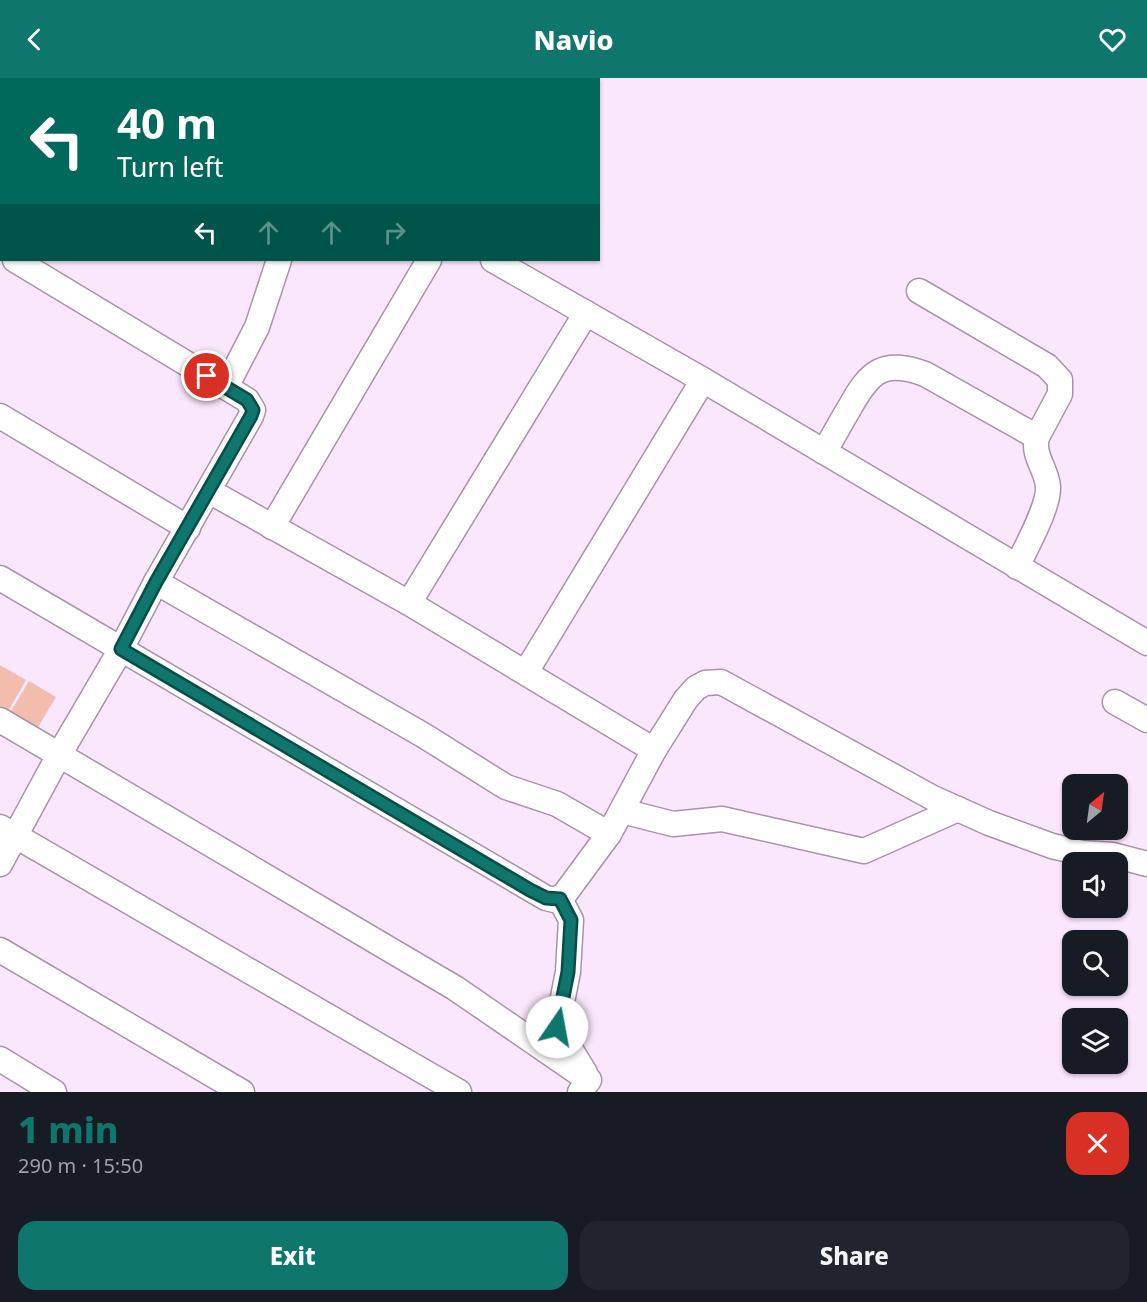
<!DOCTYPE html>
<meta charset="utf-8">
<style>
body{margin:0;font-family:"Noto Sans",sans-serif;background:#20242c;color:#f1f3f6;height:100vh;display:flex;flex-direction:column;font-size:22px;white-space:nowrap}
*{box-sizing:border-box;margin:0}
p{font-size:20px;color:#9ea1a6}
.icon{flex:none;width:33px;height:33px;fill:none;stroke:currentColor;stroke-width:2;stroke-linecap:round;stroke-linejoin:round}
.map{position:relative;height:1014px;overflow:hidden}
.sheet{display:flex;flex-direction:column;background:#171b24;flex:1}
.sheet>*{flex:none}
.banner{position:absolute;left:0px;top:0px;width:600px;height:183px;box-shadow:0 2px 4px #0004;background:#00695c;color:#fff;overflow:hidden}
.needle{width:39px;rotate:29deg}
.tools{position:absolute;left:1062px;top:696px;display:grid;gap:12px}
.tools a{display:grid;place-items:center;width:66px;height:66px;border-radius:12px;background:#171b24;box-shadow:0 2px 4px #0004;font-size:30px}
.pin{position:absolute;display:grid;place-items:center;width:51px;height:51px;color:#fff;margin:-26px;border:3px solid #fff;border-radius:50%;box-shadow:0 2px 6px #0007}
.me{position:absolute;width:66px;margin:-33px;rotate:12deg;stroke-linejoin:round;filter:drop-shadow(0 0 4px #0008)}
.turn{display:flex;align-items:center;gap:21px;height:126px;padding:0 18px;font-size:27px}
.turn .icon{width:78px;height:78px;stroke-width:2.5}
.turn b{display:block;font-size:42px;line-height:51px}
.lanes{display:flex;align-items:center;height:57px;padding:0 18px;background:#0003;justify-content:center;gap:30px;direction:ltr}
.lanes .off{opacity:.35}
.round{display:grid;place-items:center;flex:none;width:63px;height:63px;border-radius:18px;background:#20242c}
.summary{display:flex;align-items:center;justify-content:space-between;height:102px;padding:0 18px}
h1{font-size:36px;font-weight:800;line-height:45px;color:#0f766e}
.button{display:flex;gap:12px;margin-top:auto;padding:12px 18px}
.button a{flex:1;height:69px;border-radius:18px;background:#0f766e;color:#fff;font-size:24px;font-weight:800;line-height:69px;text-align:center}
.button a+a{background:#20242c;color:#f1f3f6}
header{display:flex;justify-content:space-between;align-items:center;height:78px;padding:0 18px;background:#0f766e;color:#fff;font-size:27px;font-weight:800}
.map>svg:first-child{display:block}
.building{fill:#f3bdae}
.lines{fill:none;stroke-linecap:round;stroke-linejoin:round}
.minor-casing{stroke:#a992ac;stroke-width:27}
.minor{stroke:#fff;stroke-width:24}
.route-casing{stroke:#0a4d48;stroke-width:15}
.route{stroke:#0f766e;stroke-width:10}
</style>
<header><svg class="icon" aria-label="back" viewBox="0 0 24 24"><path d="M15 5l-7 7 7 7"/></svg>Navio<svg class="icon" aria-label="heart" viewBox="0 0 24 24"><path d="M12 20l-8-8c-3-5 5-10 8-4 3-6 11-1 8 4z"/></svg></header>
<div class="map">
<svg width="1147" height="1014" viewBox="0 0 1147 1014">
<rect width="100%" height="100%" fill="#fbe7fd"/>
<g class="building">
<path d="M0,587L26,602L6,637L0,633Z"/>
<path d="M29,603L56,619L35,654L8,638Z"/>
</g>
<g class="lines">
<g class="minor-casing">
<g id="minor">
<path d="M180,0L183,2"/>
<path d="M117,2L118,0"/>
<path d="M366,2L367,0"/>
<path d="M529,2L530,0"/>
<path d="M493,182L703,302L1147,565"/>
<path d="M919,213L1047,288L1060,302V316L1037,359C1032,378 1047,391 1048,409C1049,429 1026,469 1017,489"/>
<path d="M226,309L257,249L279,182"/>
<path d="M0,338L188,450"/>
<path d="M824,374C833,359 841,344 850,329C870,293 883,281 925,296L1037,359"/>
<path d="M209,413L409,525L654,672"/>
<path d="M272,449L429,182"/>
<path d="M0,500L546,820L554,822L564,817L609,756L654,672L686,621L696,610L705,605L721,604L933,720L989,745L1052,768L1082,775L1113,777L1147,786"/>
<path d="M156,504L423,657L506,709L557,726L609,756"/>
<path d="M409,525L586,235"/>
<path d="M526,594L703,302"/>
<path d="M1115,624L1147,642"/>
<path d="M0,642L455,910L589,1002L580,1014"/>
<path d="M622,733L673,746L722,741L864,773L958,731"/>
<path d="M0,749L459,1014"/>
<path d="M0,786L59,677L121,571L156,504L251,338L253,332L247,322L15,182"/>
<path d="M560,821L571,842L568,894L557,949L585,995"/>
<path d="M0,872L242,1014"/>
<path d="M0,981L54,1014"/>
</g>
</g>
<use href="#minor" class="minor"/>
</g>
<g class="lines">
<g class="route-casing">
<path id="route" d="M207,298L247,322L253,332L251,338L156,504L121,571L530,812L546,820L560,821L571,842L568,894L557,949"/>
</g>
<use href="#route" class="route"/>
</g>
</svg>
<div class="tools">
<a><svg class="needle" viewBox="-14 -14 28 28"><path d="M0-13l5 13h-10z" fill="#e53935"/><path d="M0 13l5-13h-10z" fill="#9ea1a6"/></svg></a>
<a><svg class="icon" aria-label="sound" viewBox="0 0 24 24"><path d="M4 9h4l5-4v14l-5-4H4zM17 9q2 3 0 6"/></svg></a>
<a><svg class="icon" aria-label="search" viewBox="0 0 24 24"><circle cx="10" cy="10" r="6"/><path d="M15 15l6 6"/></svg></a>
<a><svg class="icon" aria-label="layers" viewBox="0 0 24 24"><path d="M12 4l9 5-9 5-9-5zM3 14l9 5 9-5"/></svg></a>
</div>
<div class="pin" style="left:207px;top:298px;background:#d93025"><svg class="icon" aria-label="arrive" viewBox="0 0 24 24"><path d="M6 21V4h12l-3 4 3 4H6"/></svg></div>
<svg class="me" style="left:557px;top:949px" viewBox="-20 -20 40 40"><circle r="19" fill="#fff"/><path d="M0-13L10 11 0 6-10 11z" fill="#0f766e"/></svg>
<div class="banner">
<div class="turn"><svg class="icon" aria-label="left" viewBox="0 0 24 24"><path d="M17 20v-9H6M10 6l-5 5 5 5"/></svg><div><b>40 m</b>Turn left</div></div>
<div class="lanes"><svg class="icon" aria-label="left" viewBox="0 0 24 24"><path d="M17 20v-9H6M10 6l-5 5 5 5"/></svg><svg class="icon off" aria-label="ahead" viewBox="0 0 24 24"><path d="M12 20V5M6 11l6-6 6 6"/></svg><svg class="icon off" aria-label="ahead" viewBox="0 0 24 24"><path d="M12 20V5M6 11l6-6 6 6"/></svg><svg class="icon off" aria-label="right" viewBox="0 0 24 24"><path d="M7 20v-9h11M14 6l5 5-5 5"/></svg></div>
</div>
</div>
<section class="sheet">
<div class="summary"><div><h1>1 min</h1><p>290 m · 15:50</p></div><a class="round" style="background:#d93025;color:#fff"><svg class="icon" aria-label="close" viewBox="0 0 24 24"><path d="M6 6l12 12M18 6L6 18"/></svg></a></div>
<div class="button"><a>Exit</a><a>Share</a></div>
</section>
